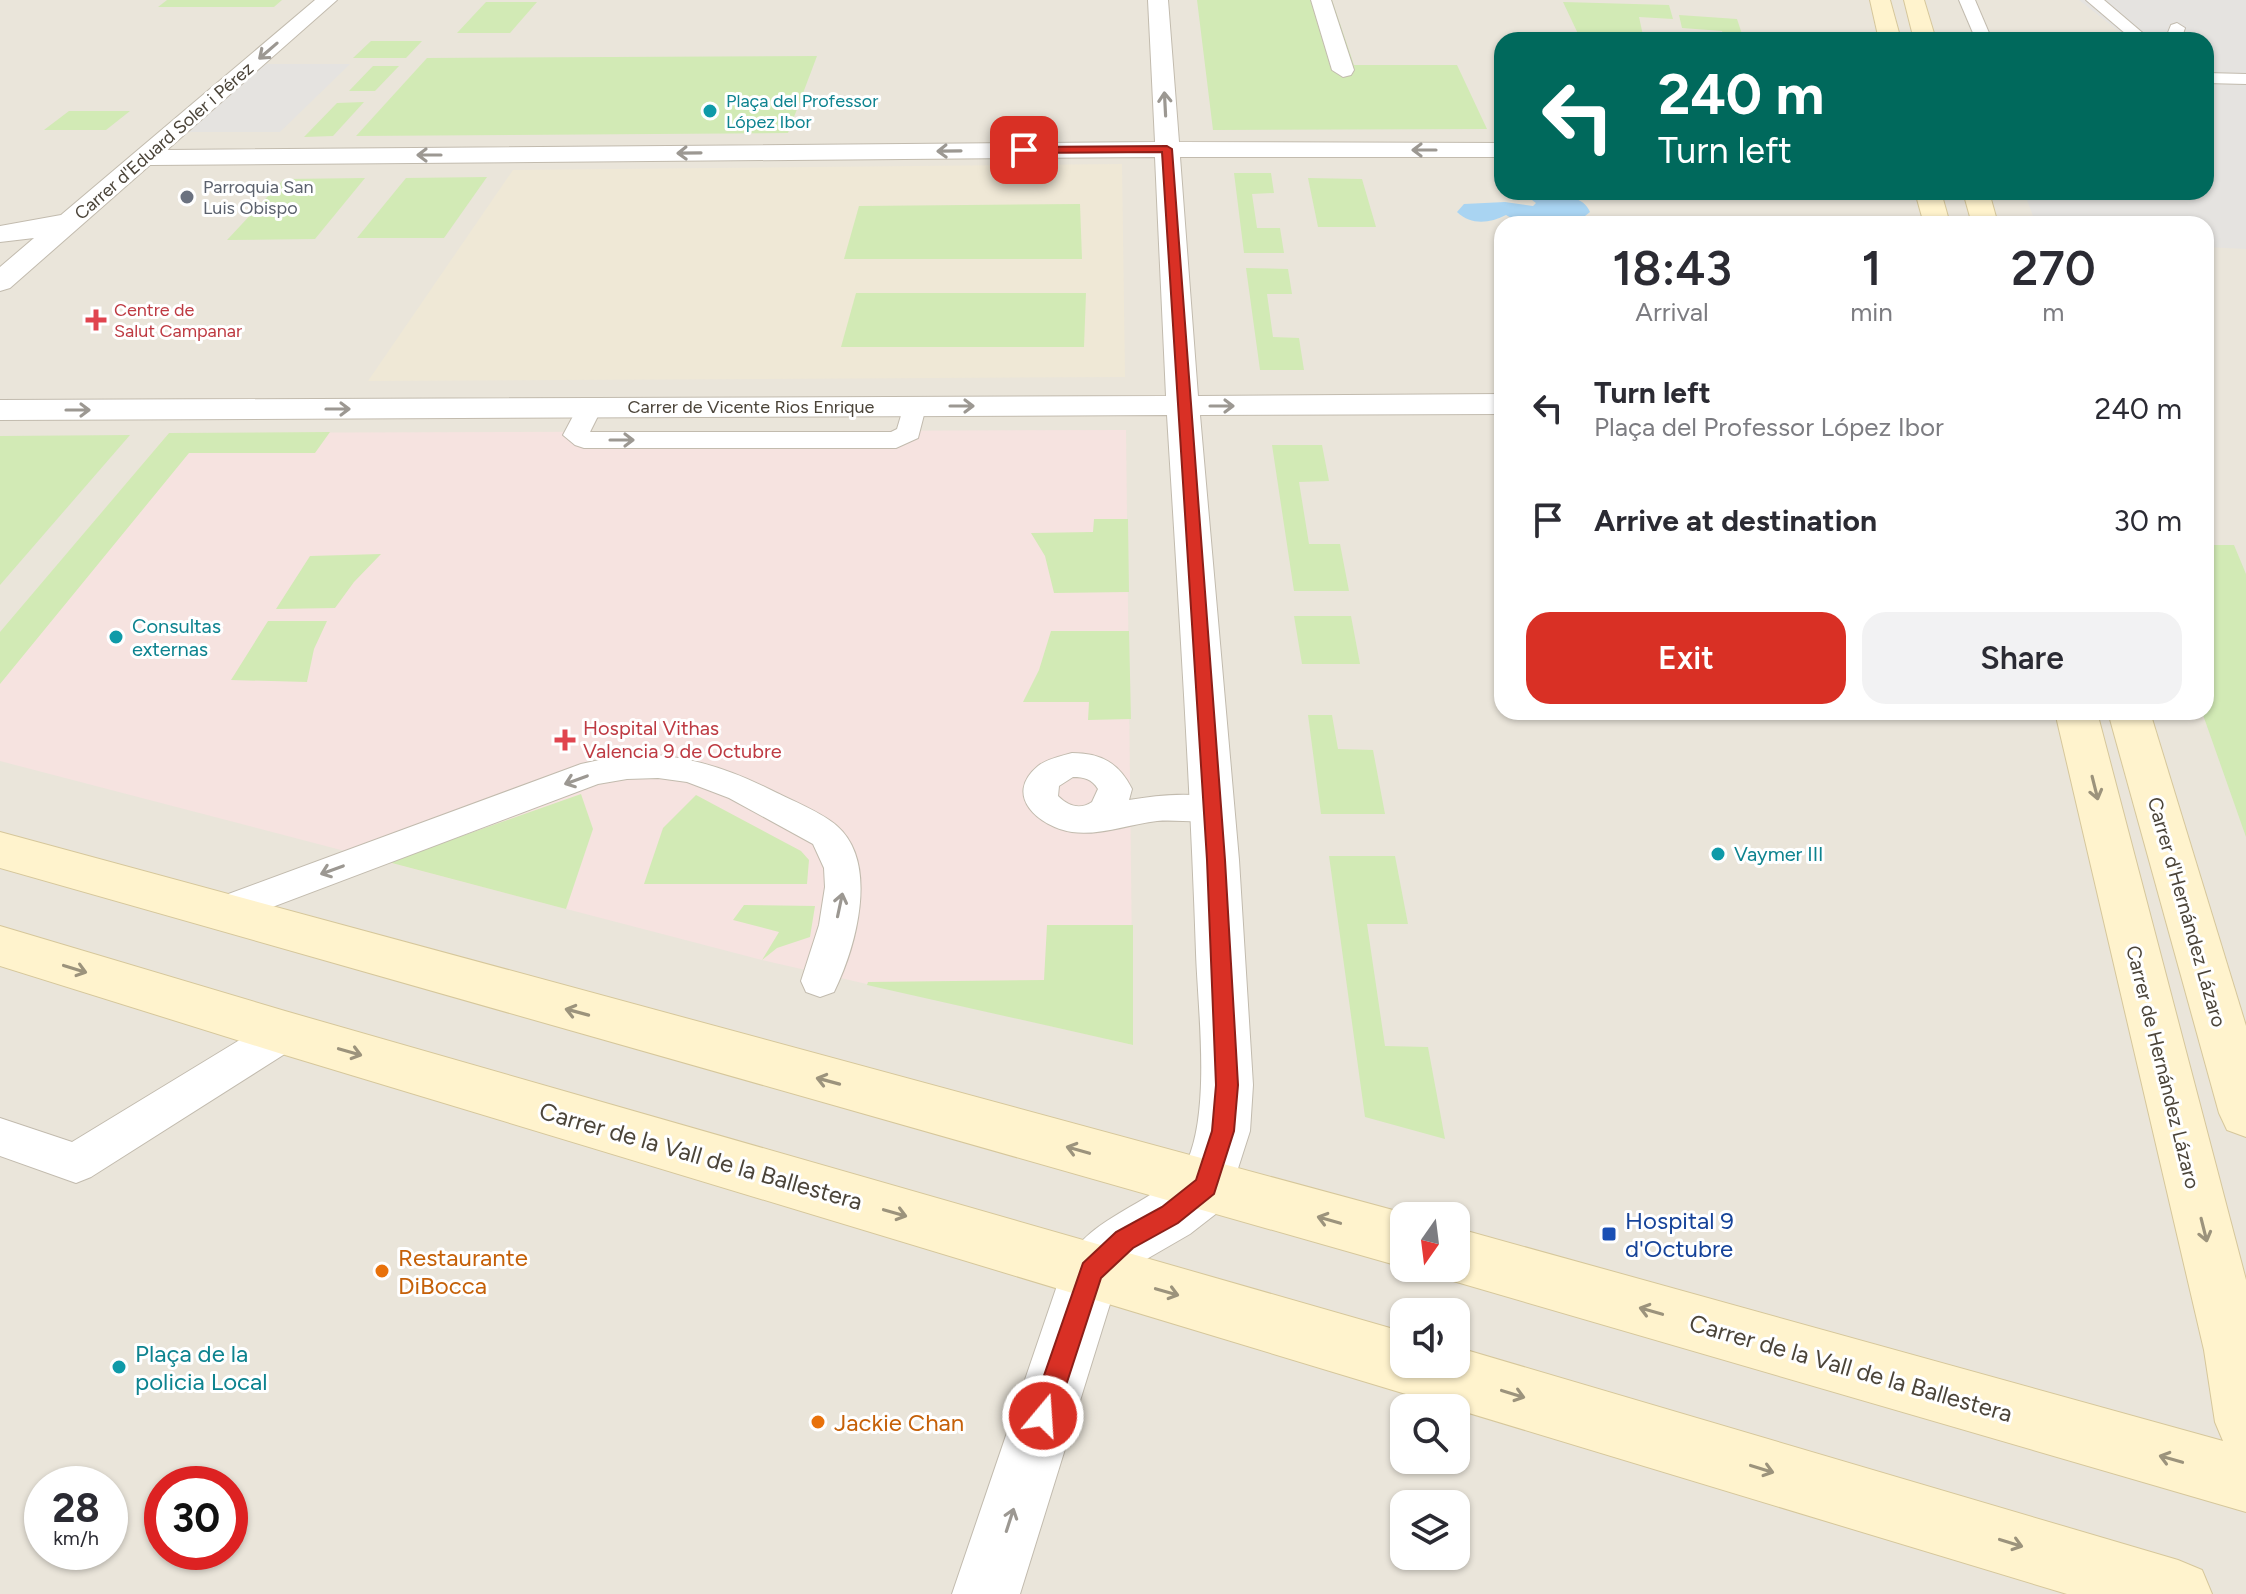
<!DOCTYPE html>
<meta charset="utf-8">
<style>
body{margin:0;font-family:Figtree,sans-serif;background:#f2f2f3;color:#2b2b33;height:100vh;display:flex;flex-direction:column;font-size:30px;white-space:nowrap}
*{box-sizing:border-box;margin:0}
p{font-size:26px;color:#7c7c81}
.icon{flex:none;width:44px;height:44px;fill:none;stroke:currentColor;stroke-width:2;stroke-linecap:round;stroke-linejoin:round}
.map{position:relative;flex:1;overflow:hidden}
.drawer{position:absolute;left:1494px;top:216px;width:720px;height:504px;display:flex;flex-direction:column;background:#fff;border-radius:24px;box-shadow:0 2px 6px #0004}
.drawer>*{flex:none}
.top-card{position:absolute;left:1494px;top:32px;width:720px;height:168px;border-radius:24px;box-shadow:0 2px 6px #0004;background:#00695c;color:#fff;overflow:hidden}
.needle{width:52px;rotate:194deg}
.buttons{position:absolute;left:1390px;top:1202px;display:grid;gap:16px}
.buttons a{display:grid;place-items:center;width:80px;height:80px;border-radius:16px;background:#fff;box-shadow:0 2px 6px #0004;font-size:40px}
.speed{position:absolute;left:24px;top:1466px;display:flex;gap:16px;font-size:40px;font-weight:700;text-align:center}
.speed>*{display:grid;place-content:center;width:104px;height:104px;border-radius:50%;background:#fff;box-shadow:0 2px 6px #0004;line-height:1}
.speed small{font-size:20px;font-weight:400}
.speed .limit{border:12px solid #d22;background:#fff;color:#111}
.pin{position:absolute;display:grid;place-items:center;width:68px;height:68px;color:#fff;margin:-34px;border-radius:16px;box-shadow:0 4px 12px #0006}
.me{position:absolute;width:88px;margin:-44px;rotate:18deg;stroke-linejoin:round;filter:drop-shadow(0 0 6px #0008)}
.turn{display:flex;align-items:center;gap:28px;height:168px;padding:0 32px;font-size:36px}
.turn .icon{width:104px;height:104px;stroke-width:2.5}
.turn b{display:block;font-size:56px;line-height:68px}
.eta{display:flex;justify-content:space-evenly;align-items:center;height:136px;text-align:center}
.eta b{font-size:48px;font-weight:600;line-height:56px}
.cta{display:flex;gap:16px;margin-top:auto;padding:16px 32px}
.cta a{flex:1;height:92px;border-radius:24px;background:#d93025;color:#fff;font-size:32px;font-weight:600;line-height:92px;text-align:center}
.cta a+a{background:#f2f2f3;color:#2b2b33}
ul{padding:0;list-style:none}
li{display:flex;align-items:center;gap:24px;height:112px;padding:0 32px}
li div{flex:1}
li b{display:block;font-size:30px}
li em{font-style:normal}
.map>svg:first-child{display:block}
.residential{fill:#eae5da;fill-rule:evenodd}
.education{fill:#efe8d6}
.medical{fill:#f6e3e0}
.green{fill:#d2eab5}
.parking{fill:#e5e3e0}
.water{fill:#a9d4f2}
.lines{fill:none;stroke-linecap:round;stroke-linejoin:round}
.lane-casing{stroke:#c2bbae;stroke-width:2}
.street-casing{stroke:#c2bbae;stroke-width:2}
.secondary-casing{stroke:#d6c79b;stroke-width:2}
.lane{fill:#fff;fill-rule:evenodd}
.street{fill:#fff;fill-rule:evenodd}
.secondary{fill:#fff3cd;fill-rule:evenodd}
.oneway{stroke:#9c9892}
.oneway2{stroke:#9c937c}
.route{fill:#d93025;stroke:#8d1f18;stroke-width:2}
.culture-dot{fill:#0f9aa8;stroke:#fff;stroke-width:3}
.worship-dot{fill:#6b7280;stroke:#fff;stroke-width:3}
.health-dot{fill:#e0444e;stroke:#fff;stroke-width:3}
.transit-dot{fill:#1a4fb4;stroke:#fff;stroke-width:3}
.food-dot{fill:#e8710a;stroke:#fff;stroke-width:3}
.labels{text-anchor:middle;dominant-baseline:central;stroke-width:6;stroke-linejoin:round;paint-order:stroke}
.far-culture-label{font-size:18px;fill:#0d838f;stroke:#fff;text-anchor:start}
.far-street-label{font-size:18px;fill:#4b4439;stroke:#fff}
.far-worship-label{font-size:18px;fill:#5b616d;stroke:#fff;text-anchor:start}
.far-health-label{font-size:18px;fill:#be3a42;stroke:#fff;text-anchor:start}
.culture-label{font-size:20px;fill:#0d838f;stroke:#fff;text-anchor:start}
.health-label{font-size:20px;fill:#be3a42;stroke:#fff;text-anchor:start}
.street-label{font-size:20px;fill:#4b4439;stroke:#fff}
.near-street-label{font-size:24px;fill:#4b4439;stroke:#fff}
.near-transit-label{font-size:24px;fill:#164399;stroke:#fff;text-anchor:start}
.near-food-label{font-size:24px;fill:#c56008;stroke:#fff;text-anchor:start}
.near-culture-label{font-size:24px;fill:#0d838f;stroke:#fff;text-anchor:start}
</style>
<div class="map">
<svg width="2246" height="1594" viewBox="0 0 2246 1594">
<rect width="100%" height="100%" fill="#f6f3ec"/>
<path class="residential" d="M0,0H2246V1594H0ZM1502,40H2206V192H1502ZM1502,224H2206V712H1502ZM1404,1216H1456V1268H1404ZM1404,1312H1456V1364H1404ZM1404,1408H1456V1460H1404ZM42,1484H110V1552H42ZM162,1484H230V1552H162ZM1404,1504H1456V1556H1404Z"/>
<path class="education" d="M1122,164L1125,377L368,381L513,170Z"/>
<path class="medical" d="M1126,430L1133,1045L762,960L0,761V633L169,433Z"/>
<g class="green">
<path d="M167,0H282L274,7H158Z"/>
<path d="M1197,0H1332L1354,65H1457L1487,129L1213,130Z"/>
<path d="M486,2H537L510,33H457Z"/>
<path d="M1563,2L1669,5L1673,19L1639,17L1644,40H1581Z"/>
<path d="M1679,15L1737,19L1744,40H1725L1722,31L1682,28Z"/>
<path d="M371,41H422L406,58H353Z"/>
<path d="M817,56L788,133L356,136L427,58Z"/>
<path d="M373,66H399L375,91H349Z"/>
<path d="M364,102L333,136L304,137L337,103Z"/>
<path d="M69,111H130L106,130H44Z"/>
<path d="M1234,173H1271L1274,193L1252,194L1257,228H1280L1284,253H1244Z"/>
<path d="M487,177L444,238H357L406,178Z"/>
<path d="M365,178L315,239L227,240L284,179Z"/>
<path d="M1308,178L1362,179L1376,227H1318Z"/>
<path d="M1080,204L1082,259H844L859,206Z"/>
<path d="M1246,268L1288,269L1292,294H1267L1273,337L1299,338L1304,370H1260Z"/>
<path d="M856,293H1086L1084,347H841Z"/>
<path d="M330,432L315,453H189L0,684V632L169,433Z"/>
<path d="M130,435L0,585V436Z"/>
<path d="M1272,445H1322L1329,481L1299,482L1309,544H1340L1349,591H1294Z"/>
<path d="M1094,519H1128L1129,592L1054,593L1045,556L1031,533L1093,532Z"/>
<path d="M2206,545H2234L2246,574V837L2202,712H2206Z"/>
<path d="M381,554L354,582L335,608L276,609L310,556Z"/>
<path d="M1294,616H1351L1360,664H1302Z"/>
<path d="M268,621H327L314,649L307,682L231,680Z"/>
<path d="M1051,631H1129L1131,719L1088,720L1089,702H1023L1039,670Z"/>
<path d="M1308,715H1332L1338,749L1373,750L1385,814H1321Z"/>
<path d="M581,794L593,829L566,909L388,862Z"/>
<path d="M696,795L801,851L809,860L807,884H644L663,828Z"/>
<path d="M1329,856H1395L1408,924H1367L1385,1046L1428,1047L1445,1139L1365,1117Z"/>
<path d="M744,905L815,906L810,937L777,948L762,960L779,932L733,920Z"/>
<path d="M1047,925H1133V1045L867,985L868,982L1044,980Z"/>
</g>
<g class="parking">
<path d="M2079,0H2246V249L2206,247V224H2036L2024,192H2206V40H2130Z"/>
<path d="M263,64H350L280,132H185Z"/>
</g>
<path class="water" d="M1547,194C1562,195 1584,196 1590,212L1585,216L1566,217L1564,224H1522L1506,215C1490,223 1472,226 1457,212L1464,204L1505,202L1533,206L1536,203L1532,200L1533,196Z"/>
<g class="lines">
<g class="lane-casing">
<g id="lane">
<path d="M1959,0H1975L1992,40H1976Z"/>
<path d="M2086,0H2104L2151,40H2133Z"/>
<path d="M2177,23L2185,28L2181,40H2165L2171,25Z"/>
<path d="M2206,73L2246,74V84L2206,83Z"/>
<path d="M589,400L598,403L602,408L590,432H891L897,429L905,402H923L926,407L918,438L896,448H584L575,445L563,435L580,403Z"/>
<path d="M1072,753C1101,753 1119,763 1132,789L1129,800C1160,795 1194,791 1224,800L1229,809L1224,818C1202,825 1180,819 1157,821C1131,824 1099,836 1072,832C1040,827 1002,796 1038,766C1047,759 1061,756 1072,753ZM1073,777C1084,777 1092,779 1098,789L1092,802C1080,810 1068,806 1058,796L1059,786Z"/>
<path d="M627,754C680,753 726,767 773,791C791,800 823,813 837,826C880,864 855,949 834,992L820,997L806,992L801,981L819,925L825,887L824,868L813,844L729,798L687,782L658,778L627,779L598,784L217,928L204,923L199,913L204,903L581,764Z"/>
<path d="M285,1016L299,1021L305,1033L299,1045L91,1177L76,1183L0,1156V1118L72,1142L271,1021Z"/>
</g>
</g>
<g class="street-casing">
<g id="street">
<path d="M315,0H337L167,150L1155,142L1148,0H1168L1179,142L1502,143V157H1180L1198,396L1502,394V414L1200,415L1239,860L1253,1085L1250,1131L1226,1206L1190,1234L1145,1260L1115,1288L1020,1594H952L1062,1271C1081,1225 1129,1212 1166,1184C1172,1179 1181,1175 1184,1168C1212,1116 1198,1012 1196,953C1190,773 1178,594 1167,415L0,420V400L1166,396L1155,157L150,165L10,288L0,291V267L34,238L0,242V226L61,215Z"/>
<path d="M1311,0H1331L1354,70L1351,75L1343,77L1332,70Z"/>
</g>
</g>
<g class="secondary-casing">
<g id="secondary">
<path d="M1870,0H1890L1901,40H1879Z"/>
<path d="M1904,0H1924L1936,40H1914Z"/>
<path d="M1915,192H1941L1950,224H1924Z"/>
<path d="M1963,192H1989L1998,224H1972Z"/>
<path d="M2055,712H2097L2246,1280V1512L1436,1276L1432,1268H1456V1228L2223,1441L2215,1422L2204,1350Z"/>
<path d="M2108,712H2150L2246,1026V1137L2227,1130L2219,1113Z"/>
<path d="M0,832L1404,1213L1411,1216H1404L1406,1268L0,868Z"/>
<path d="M0,926L285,1011L1404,1332V1364H1456V1347L2178,1560L2202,1570L2212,1594H2067L285,1055L0,966Z"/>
</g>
</g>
<use href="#lane" class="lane"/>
<use href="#street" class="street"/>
<use href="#secondary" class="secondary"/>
</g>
<defs><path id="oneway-shaft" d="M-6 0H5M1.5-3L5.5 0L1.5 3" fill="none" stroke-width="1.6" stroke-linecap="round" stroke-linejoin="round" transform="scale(2)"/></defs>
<g class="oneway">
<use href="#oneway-shaft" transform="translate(268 51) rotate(139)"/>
<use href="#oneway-shaft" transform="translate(1165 104) rotate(-93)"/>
<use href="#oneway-shaft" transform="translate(1424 150) rotate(180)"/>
<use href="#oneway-shaft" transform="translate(949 151) rotate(179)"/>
<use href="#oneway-shaft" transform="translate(689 153) rotate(179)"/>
<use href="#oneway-shaft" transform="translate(429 155) rotate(180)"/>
<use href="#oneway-shaft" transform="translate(962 406)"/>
<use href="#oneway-shaft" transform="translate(1222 406)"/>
<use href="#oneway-shaft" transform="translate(338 409)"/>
<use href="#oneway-shaft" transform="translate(78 410)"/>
<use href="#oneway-shaft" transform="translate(622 440)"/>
<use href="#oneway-shaft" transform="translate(576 780) rotate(160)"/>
<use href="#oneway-shaft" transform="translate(332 870) rotate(160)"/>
<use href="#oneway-shaft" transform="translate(840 905) rotate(-78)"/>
<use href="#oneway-shaft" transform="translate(1010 1520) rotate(-72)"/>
</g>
<g class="oneway2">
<use href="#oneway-shaft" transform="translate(2095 788) rotate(76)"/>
<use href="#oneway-shaft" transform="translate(75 969) rotate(17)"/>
<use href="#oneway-shaft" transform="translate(577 1012) rotate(-165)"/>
<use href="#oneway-shaft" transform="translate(350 1052) rotate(16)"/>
<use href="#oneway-shaft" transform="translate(828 1081) rotate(-165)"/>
<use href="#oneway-shaft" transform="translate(1078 1150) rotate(-164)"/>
<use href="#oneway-shaft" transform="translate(895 1213) rotate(16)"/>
<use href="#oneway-shaft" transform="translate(1329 1220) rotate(-164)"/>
<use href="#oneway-shaft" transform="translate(2204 1230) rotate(76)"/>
<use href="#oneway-shaft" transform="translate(1167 1292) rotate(16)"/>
<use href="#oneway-shaft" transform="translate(1651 1311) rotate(-164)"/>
<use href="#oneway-shaft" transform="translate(1513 1394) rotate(17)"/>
<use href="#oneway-shaft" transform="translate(2171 1459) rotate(-164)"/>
<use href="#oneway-shaft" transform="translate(1762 1469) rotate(17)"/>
<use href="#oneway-shaft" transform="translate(2011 1543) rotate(17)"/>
</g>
<path class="route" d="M1167,146L1172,149L1225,860L1238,1085L1234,1131L1214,1194L1178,1223L1133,1248L1101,1278L1056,1416L1052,1425L1043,1429L1034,1425L1030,1416L1083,1263L1116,1232L1162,1207L1196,1180L1212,1131L1216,1085L1207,860L1162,152L1024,153L1019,150L1024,147Z"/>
<g class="culture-dot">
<circle cx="710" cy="111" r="8"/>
<circle cx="116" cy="637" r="8"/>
<circle cx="1718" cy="854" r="8"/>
<circle cx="119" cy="1367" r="8"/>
</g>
<circle class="worship-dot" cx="187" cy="197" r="8"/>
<g class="health-dot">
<path d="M92 308h8v8h8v8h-8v8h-8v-8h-8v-8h8z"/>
<path d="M561 728h8v8h8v8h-8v8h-8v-8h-8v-8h8z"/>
</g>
<rect class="transit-dot" x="1601" y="1226" width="16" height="16" rx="4"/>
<g class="food-dot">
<circle cx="382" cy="1271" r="8"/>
<circle cx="818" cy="1422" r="8"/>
</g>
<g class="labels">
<g class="far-culture-label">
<text x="726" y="101">Plaça del Professor<tspan x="726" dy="21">López Ibor</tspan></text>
</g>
<g class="far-street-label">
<text transform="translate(164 141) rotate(-41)">Carrer d'Eduard Soler i Pérez</text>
<text x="751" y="407">Carrer de Vicente Rios Enrique</text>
</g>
<g class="far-worship-label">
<text x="203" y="187">Parroquia San<tspan x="203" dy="21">Luis Obispo</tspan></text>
</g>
<g class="far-health-label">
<text x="114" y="310">Centre de<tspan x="114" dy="21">Salut Campanar</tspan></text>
</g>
<g class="culture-label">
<text x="132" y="626">Consultas<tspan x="132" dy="23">externas</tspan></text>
<text x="1734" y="854">Vaymer III</text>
</g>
<g class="health-label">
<text x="583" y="728">Hospital Vithas<tspan x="583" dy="23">Valencia 9 de Octubre</tspan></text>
</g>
<g class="street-label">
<text transform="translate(2187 912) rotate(74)">Carrer d'Hernández Lázaro</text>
<text transform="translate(2163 1067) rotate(76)">Carrer de Hernández Lázaro</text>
</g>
<g class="near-street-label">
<text transform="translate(701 1156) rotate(16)">Carrer de la Vall de la Ballestera</text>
<text transform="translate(1851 1368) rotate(16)">Carrer de la Vall de la Ballestera</text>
</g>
<g class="near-transit-label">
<text x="1625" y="1220">Hospital 9<tspan x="1625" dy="28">d'Octubre</tspan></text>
</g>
<g class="near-food-label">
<text x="398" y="1257">Restaurante<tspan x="398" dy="28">DiBocca</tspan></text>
<text x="834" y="1422">Jackie Chan</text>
</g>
<g class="near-culture-label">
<text x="135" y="1353">Plaça de la<tspan x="135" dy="28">policia Local</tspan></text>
</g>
</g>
</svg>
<div class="buttons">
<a><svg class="needle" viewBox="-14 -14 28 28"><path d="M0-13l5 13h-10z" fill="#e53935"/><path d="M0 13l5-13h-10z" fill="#7c7c81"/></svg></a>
<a><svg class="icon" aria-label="sound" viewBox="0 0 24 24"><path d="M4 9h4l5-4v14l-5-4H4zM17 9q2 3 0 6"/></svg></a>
<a><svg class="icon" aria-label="search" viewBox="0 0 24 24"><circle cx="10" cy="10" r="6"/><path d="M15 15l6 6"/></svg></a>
<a><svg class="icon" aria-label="layers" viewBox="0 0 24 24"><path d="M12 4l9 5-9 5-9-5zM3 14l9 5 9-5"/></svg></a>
</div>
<div class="speed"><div>28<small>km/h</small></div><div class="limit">30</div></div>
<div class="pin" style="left:1024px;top:150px;background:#d93025"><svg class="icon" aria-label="arrive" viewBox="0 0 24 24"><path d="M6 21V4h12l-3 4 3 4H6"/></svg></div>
<svg class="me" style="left:1043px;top:1416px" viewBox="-20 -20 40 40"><circle r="17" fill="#d93025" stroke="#fff" stroke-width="3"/><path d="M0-11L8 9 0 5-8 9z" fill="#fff"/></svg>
<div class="top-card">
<div class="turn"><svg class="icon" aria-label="left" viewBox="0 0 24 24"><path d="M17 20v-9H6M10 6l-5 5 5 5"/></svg><div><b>240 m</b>Turn left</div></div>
</div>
<section class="drawer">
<div class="eta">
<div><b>18:43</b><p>Arrival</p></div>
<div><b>1</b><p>min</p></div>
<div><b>270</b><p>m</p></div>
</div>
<ul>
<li><svg class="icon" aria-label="left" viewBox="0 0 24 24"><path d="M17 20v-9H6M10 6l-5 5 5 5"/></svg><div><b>Turn left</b><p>Plaça del Professor López Ibor</p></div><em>240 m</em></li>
<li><svg class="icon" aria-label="arrive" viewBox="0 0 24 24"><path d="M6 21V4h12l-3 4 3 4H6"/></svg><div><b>Arrive at destination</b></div><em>30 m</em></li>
</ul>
<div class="cta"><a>Exit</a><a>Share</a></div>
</section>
</div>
